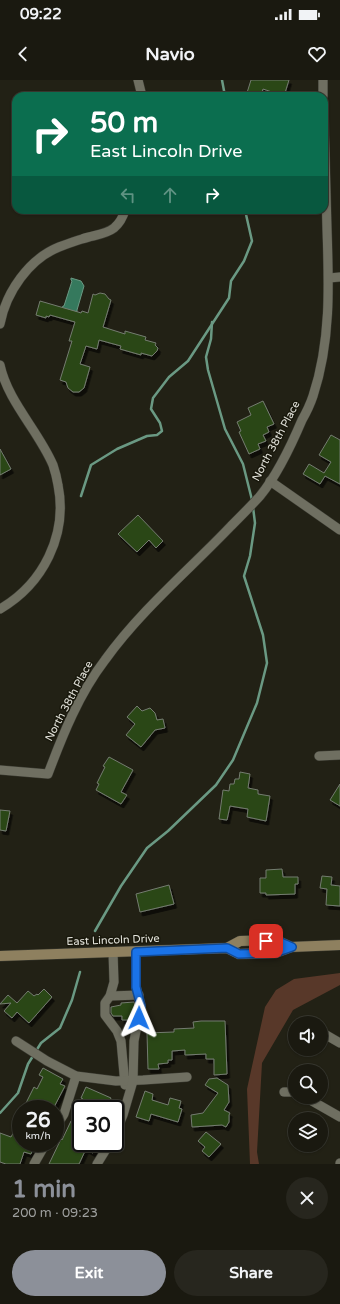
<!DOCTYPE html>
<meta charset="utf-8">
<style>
body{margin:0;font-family:"Varela Round",sans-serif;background:#27261e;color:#f1f3f6;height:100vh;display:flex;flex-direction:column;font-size:15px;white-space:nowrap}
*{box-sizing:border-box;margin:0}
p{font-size:13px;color:#9fa09f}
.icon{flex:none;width:22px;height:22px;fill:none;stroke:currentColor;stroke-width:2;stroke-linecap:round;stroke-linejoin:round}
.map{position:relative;height:1084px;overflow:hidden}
.panel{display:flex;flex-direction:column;background:#1a1910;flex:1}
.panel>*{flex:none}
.hud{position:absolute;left:12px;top:12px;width:316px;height:122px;border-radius:12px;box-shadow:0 1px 3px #0004,0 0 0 1px #383830;background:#0b6e4f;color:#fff;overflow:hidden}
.fabs{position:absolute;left:288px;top:936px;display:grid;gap:8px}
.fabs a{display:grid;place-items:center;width:40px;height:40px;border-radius:50%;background:#1a1910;box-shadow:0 1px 3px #0004,0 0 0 1px #383830;font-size:20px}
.speed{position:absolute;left:12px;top:1020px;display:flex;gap:8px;font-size:20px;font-weight:700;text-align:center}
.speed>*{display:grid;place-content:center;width:52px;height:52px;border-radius:50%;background:#1a1910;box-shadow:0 1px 3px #0004,0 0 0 1px #383830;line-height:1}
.speed small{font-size:10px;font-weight:400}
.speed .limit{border:2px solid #111;border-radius:6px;background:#fff;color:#111}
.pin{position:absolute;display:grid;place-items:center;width:34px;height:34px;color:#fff;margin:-17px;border-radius:8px;box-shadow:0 2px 6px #0006}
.me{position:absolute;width:44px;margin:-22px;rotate:1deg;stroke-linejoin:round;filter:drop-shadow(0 0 3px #0008)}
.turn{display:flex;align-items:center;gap:14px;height:84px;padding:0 12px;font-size:18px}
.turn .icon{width:52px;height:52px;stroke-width:2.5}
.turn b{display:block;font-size:28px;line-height:34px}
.lanes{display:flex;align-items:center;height:38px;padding:0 12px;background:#0003;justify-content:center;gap:20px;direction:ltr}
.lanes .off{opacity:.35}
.round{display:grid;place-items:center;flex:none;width:42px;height:42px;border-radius:21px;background:#27261e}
.summary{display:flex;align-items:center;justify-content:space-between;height:68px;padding:0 12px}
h1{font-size:24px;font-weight:700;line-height:30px;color:#8c9099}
.button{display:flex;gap:8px;margin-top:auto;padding:8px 12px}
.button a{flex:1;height:46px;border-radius:24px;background:#8c9099;color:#fff;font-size:16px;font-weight:700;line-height:46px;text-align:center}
.button a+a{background:#27261e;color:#f1f3f6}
.status{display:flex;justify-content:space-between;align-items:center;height:28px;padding:0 20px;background:#1a1910;direction:ltr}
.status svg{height:11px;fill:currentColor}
header{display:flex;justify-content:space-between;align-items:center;height:52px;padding:0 12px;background:#1a1910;font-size:18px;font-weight:700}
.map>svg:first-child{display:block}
.green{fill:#583829}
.water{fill:#35795d;stroke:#6a9983}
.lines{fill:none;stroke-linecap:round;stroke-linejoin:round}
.stream{stroke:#6a9983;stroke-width:2.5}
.building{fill:#294615;stroke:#747c70;filter:url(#shadow)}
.minor-casing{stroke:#3b3b32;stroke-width:10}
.secondary-casing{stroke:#3b3b32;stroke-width:11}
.minor{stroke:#6f6f61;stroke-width:9}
.secondary{stroke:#8e805f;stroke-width:10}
.route-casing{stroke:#114b97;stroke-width:10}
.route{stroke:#1a73e8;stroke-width:7}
.labels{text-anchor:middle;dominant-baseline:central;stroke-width:3;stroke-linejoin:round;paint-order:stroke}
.street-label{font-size:11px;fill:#e4e4dc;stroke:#19180c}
</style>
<div class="status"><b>09:22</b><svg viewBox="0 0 49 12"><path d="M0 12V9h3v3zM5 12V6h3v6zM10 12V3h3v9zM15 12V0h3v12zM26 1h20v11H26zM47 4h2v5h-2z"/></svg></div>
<header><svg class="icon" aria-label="back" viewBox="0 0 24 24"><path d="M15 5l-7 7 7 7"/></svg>Navio<svg class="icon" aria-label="heart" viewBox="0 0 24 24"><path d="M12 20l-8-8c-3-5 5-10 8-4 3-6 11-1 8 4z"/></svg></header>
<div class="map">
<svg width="340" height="1084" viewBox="0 0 340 1084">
<defs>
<filter id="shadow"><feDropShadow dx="2.5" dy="4" stdDeviation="0" flood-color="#0009"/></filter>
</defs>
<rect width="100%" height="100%" fill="#222115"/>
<path class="green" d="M340,893V905L293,930L262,983L257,1072L259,1084H250L247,1009L265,927L276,910L294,899Z"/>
<path class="water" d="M71,198L81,201L84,206L77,230V232L62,228L63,226H64L72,201L71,200Z"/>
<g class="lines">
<g class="stream">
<path d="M222,0L225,16"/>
<path d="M212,242L211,259L206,277L208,290L225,349L243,384L252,420"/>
<path d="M81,416L91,385L117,369L147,356L157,355L162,351L160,343L151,329L153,318L169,297L188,281L229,218L231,201L244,181L252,161L245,130"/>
<path d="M95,851L121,806L147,768L168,751L216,705L233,680L257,623L267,583L263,555L244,496L250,476L255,443L253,427"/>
<path d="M0,1033L18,1013L28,984L41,963L60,948L72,920L80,892"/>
</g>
</g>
<g class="building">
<path d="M251,0H289L284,16L263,9L261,16H246Z"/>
<path d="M100,213L105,214L109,219L111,220L103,247L125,254V251L146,257L145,260L156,263L155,265L158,268L157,271L152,276L141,273V275L120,269L121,266L99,260L97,269L86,266L80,284L90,287L84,308L79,312H73L68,308L66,302L60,300L72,261H69L75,242L50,235L49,237L46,236V238L36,235L40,221L78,232L81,233L82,231L88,233L93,214L95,215Z"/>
<path d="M263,321L274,344L267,347L269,352L263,355L266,361L258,364L260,369L249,374L239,352L241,351L237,342L251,335L248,328Z"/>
<path d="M331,355L340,360V404L325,396L320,404L303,394L309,384L324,393L331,382L319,375Z"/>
<path d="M0,369L11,389L0,395Z"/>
<path d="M138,435L163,461L156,468L149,460L137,472L118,454Z"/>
<path d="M137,626L142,631L150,628L155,633L157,640L163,639L165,648L155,650L141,667L126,655L135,644L127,637Z"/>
<path d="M109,677L133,690L121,712L127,715L121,724L96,710L99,704L97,703L105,687L103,686Z"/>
<path d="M240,692L250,694L248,708L258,710V714L270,716L266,741L247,737L248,729L230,726L227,740L219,739L223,710L229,711L230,704H234L235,699H239Z"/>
<path d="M340,704V726L330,720Z"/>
<path d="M0,730L10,731L6,751L0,750Z"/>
<path d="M282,789L283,797H298V804H295V814L266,815V813H260V798H266V790Z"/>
<path d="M322,796L332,797L331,805L340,806V826L326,825L327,809L320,808Z"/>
<path d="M169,805L174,824L140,832L136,814Z"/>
<path d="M44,909L52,917L29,943L17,932L12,938L4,931L11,923L0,924L8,915L17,923L28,911L34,916L37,914L38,915Z"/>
<path d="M134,922L135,926L132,940H122V936H113L111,933V927L121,925V923Z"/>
<path d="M201,941H225L227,994L214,995V979H206V974L185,975V970L172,971V980H168V983L158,984L159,989H148L147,953L174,952V949L194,948L193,942Z"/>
<path d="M43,988L63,999L60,1004L65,1006L53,1029H23L34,1007L37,1009L43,997L39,995Z"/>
<path d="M217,998L228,1005L229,1022L224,1030L230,1033L229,1035V1042L226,1047L222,1045L192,1047L191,1035L203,1033L218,1013L205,1005L209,999Z"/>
<path d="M86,1007L111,1018L106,1029H79L83,1019L81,1018Z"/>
<path d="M145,1011L153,1014L152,1020L168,1025L170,1018L181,1021L179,1028L182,1029L178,1042L151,1034L149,1041L136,1037Z"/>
<path d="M21,1039V1063H35L31,1074L24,1072L20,1084H6L0,1082V1053L11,1057Z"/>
<path d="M71,1041L81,1046V1063H89L96,1067L93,1073L86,1069L79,1084H49L61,1059L62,1060Z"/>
<path d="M206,1052L221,1064L209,1077L202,1071L205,1067L198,1061Z"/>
</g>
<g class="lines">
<g class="minor-casing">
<g id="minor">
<path d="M138,0L142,16"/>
<path d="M323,0V16"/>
<path d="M329,198L340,197"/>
<path d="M0,244C6,212 29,179 59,167C67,164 75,161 82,159C93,155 105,155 114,148C120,143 123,137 125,130"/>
<path d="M0,285C8,322 38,350 53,385C55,391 57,399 58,405C68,455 43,504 0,529"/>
<path d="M270,401L340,450"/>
<path d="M319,676L340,675"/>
<path d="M0,690L48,694C63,654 79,614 105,580C141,530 189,490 231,446C241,436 251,426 260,416C278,394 291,366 302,340C306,333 310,325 313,316C331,262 329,205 327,149C326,111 325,73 324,36"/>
<path d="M113,872L114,902L110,916L105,923V935L117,951L121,961L125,1005"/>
<path d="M110,916L139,915"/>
<path d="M321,952L340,963"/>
<path d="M16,961L47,981L76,996L116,1001L143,1000L187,997"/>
<path d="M284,1012H295"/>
<path d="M305,1017L340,1037"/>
<path d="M55,1048L64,1034L76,996"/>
<path d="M115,1054L123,1035L133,1001L134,961L141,926L136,907V872"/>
<path d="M34,1084L46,1063"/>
<path d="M97,1084L110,1063"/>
<path d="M340,1084V1083"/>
</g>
</g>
<g class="secondary-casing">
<g id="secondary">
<path d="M227,868L240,861L276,860L291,867"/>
<path d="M0,876L227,868L239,874L275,873L291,867L340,865"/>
</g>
</g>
<use href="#minor" class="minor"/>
<use href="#secondary" class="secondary"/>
</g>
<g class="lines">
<g class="route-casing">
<path id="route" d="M139,938L141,926L136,907V872L227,868L239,874L275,873L292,867L276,860L266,861"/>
</g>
<use href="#route" class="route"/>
</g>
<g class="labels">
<g class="street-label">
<text transform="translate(276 361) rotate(-62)">North 38th Place</text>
<text transform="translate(69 621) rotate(-62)">North 38th Place</text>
<text transform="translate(113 860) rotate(-2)">East Lincoln Drive</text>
</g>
</g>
</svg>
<div class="fabs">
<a><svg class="icon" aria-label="sound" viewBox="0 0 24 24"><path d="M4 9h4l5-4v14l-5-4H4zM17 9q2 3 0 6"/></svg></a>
<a><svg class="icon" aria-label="search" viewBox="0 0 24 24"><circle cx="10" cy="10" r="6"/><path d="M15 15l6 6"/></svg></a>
<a><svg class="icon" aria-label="layers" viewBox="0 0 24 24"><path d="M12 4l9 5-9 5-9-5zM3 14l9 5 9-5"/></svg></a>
</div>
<div class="speed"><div>26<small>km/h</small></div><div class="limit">30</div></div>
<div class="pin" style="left:266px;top:861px;background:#d93025"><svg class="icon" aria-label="arrive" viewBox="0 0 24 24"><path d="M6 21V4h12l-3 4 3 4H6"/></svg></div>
<svg class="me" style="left:139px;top:938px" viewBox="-20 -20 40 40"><path d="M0-17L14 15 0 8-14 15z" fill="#1a73e8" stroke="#fff" stroke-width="4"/></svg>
<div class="hud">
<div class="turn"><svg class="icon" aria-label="right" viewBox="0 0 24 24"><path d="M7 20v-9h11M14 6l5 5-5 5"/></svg><div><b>50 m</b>East Lincoln Drive</div></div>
<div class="lanes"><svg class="icon off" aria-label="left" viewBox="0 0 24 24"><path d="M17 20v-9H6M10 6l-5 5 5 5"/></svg><svg class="icon off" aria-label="ahead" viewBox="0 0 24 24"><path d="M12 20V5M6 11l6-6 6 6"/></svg><svg class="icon" aria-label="right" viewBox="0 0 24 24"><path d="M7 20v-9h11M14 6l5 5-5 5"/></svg></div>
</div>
</div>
<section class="panel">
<div class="summary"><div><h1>1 min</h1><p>200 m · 09:23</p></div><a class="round"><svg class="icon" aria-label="close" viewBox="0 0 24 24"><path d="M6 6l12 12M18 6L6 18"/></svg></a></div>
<div class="button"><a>Exit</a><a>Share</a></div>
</section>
